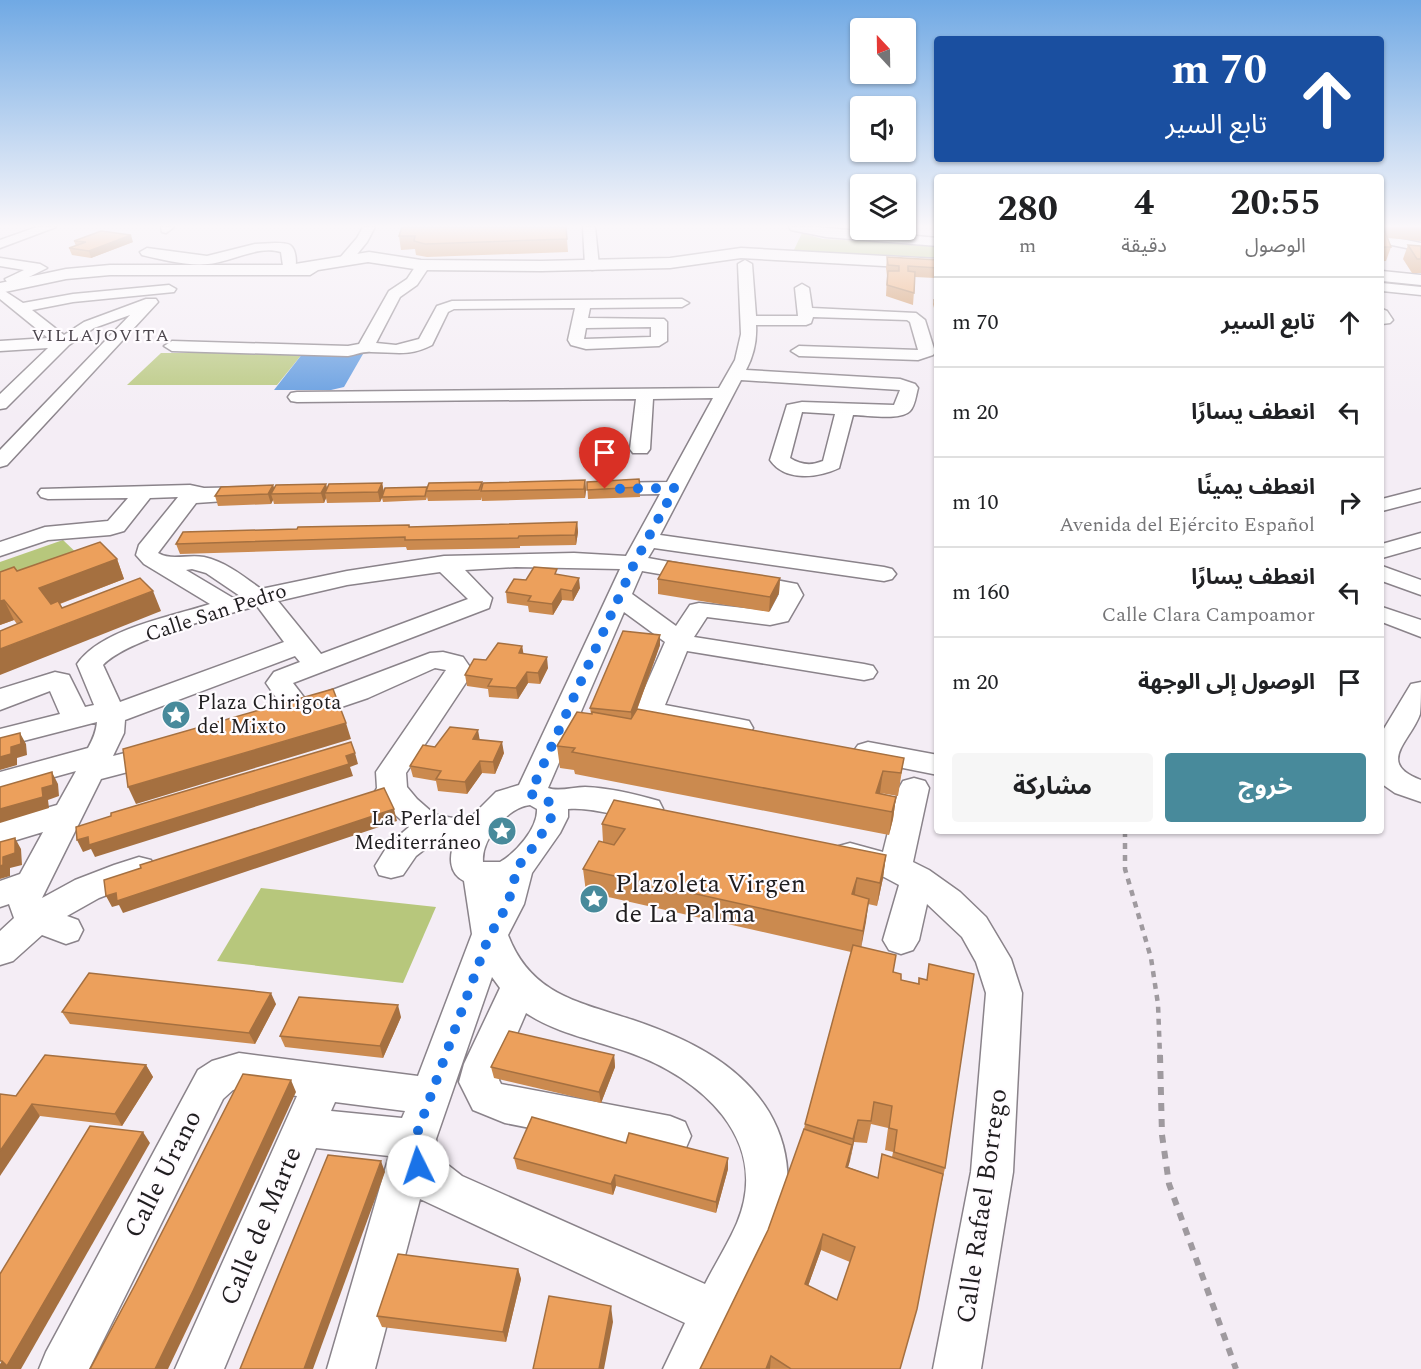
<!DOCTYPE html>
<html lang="ar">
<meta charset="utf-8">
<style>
body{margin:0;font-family:Spectral,"Noto Sans Arabic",serif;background:#f6f6f6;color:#202124;direction:rtl;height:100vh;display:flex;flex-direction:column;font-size:22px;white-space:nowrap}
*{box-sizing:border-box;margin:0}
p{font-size:20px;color:#757577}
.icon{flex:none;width:33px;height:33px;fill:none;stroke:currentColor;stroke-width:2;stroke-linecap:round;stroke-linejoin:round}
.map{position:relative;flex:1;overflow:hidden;direction:ltr}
.sheet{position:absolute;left:934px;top:174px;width:450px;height:660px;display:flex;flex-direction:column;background:#fff;border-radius:6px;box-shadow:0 2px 4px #0004;direction:rtl}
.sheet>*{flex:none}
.hud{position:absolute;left:934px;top:36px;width:450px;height:126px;border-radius:6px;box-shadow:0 2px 4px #0004;direction:rtl;background:#1a4fa0;color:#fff;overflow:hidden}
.needle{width:39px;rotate:338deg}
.fabs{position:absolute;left:850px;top:18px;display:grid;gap:12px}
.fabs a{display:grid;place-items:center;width:66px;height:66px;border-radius:6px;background:#fff;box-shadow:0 2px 4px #0004;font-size:30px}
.pin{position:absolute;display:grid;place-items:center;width:51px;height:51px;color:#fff;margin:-62px -26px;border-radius:50% 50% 50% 0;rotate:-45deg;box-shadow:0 0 6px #0007}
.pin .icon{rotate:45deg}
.me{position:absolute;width:66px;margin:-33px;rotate:356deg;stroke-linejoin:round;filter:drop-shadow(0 0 4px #0008)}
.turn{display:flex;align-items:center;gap:21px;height:126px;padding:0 18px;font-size:27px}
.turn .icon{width:78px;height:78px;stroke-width:2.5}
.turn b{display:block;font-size:42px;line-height:51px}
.eta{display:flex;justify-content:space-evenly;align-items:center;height:102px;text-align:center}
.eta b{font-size:36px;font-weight:700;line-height:42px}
.cta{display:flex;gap:12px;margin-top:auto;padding:12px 18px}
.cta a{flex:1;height:69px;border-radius:6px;background:#488a9b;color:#fff;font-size:24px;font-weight:700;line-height:69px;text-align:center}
.cta a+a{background:#f6f6f6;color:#202124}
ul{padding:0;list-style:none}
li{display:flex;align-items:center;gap:18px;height:90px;padding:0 18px;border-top:2px solid #e0e0e0}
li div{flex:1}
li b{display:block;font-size:22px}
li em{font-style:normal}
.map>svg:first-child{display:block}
.green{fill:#b7c77c}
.water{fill:#5c98df}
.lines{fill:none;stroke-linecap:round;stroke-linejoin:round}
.minor-casing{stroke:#8a838a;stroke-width:3}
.highway-casing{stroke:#8a838a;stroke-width:3}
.path-far1{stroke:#9f9a9f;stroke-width:4.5;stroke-dasharray:6 6;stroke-linecap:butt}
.path{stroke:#9f9a9f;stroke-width:6;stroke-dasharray:8 8;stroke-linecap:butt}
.minor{fill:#fff;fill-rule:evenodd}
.highway{fill:#fff;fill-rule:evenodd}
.wall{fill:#cb8a4f;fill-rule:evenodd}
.shaded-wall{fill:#a57040}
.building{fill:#eca05c;stroke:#a57040;stroke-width:1.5;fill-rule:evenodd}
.route{stroke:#1a73e8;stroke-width:10;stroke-dasharray:0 18}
.labels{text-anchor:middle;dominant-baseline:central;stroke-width:4.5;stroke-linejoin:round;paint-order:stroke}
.far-neighbourhood-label{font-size:18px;letter-spacing:1.5px;fill:#4d474e;stroke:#fffcff}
.street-label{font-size:21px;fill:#201e20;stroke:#fffcff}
.poi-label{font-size:21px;fill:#201e20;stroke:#fffcff;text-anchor:start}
.near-poi-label{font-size:26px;fill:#201e20;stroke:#fffcff;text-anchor:start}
.near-street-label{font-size:26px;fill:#201e20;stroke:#fffcff}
</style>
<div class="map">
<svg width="1421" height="1369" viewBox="0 0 1421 1369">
<rect width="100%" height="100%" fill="#f4edf5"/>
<g class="green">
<path d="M802,233L823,239L924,244L937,247V260L793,252Z"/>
<path d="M161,353H303L277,385H127Z"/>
<path d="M63,540L86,562L0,593V562Z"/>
<path d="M261,888L436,907L403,983L217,961Z"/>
</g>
<path class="water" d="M303,353L363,354L344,387L331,390H274Z"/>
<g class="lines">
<g class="minor-casing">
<g id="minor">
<path d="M37,227H56L0,248V240Z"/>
<path d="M161,227H174L166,233L162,232Z"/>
<path d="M363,227H375L367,242L350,263H340L338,260L357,238Z"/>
<path d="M583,227H595L599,266L597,269L592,270L585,266Z"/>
<path d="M789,227H816L938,238V246L826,237L791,230Z"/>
<path d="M1382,235L1421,243V251L1382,243Z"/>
<path d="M275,243C279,243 286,243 290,245C297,250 297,266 294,273H284L281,252C257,245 232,262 208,264C187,266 163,260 142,255L140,252L147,248L207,256L255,244Z"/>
<path d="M0,258L40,264L47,268L25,279L30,283L23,287L7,282L5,279L24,270L0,266Z"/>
<path d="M745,260L752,264L756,316H798L795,288L802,284L809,288L812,308L916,313L925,320L935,352L933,355L918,360L799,356L791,351L799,346L918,350L910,322L907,320L813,317L811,323L806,325H756C757,341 753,357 746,370L900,379L915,384L918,388C916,395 915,406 910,411C901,421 866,415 853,415L839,468C818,478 785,482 770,460L787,405L802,402L894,405L900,390L741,380L660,535L884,567L892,569L896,574L892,579L884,581L654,548L648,558L708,569L712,574L708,579L700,581L642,571L632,594L676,626L690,605L699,603L770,611L779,594L736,586L732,581L736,576L744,574L797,584L803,595L788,621L770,625L707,617L694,637L864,664L873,666L877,672L873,678L864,680L687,651L665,705L739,719L749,721L753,728L749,735L739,737L654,721L644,718L636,708L665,642L624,612L548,788C559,792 573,787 585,787C610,788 635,794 659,801L663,809L659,817C636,824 598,806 568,809V817L560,833L532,873L524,904L508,935C531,995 579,1002 633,1020C686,1038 739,1063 769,1112C789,1146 792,1184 782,1222C777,1244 764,1264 754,1284C740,1312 727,1340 713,1369H663L685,1323L420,1199L375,1369H327L389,1156L316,1148L224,1369H175L297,1096L239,1089L233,1090L223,1099L89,1369H39L46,1352L198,1070L212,1061L239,1053L418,1076L472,934L464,881C448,873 449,855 455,841L438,839L416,856L403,875L391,878L379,875L375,866L388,845L409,827L383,804L377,803L373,795L377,788L376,772L446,670L435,668L368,698L300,721L290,718L266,683L274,672L300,662L295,656L125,720L124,733L113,756L160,744L170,747L175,754L170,761L101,779L42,898L75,880L114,865L139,857L151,860L155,869L151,878L99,898L67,916L78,920L83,930L78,940L66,944L42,935L13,961L0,965V931L14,918L9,904L0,907V881L20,874L43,832L0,845V821L57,805L76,771L0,792V772L88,748C93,739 96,732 97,722L0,747V729L60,714L50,691L0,710V689L55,672L69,675L85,707L94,705L77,664C101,629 170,617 210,604L144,564L136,555L139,545L178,497L150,498L124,531L110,535L48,540L0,556V542L45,527L108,521L128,498L48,499L41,497L38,493L41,489L190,485L204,488L254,487L261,489L264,493L261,497L254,499L196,503L158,553C171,561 188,554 204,557C226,562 243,576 261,589L347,571L444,556L574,553L626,556L660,494L604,495L597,493L594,489L597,485L604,483L667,482L713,398L653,399L650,449L647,453H633L630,449L636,399L297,402L291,401L288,397L291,393L297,392L719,388L735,360L741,334L738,264ZM802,412L835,414L823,461C811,466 801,465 790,458ZM516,567L620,569L519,785L496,792L468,820L440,816L433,813L417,799L407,787L406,773L469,678L472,670L463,657L443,652L430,653L306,700L293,683L489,608L492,598L465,570ZM192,569L206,573L240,596L233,598L186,570ZM440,572L468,599L321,654L278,601L347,585ZM257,606L284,642L120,702L103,665C128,639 220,616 257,606ZM530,805L537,809C538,828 516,853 500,862H483C481,839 508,807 530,805ZM492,977L500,988L464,1064L459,1082L473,1110L505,1123L670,1156L685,1150L691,1136L685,1122L670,1116L501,1084L499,1080L504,1064L526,1013C556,1033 594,1040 628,1052C700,1077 772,1139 737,1223C728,1244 715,1264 705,1284L462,1176L439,1158L436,1139ZM335,1102L405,1111L402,1118L331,1111Z"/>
<path d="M420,266L427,270L417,285L400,297L376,343L396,345L419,339L437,306L452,301L682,299L689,303L682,307L590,308L588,318L664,319L667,322V341L659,346L586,349L571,345L568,340L575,308L454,309L448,312L432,345C409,357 395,352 371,352C364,351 355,355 348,356L172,351L164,346L172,341L348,346L359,344L389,291L407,279L415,267ZM651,327V337L584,339L586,328Z"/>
<path d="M1382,283L1421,287V295L1382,291Z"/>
<path d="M169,285L176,289L174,292L73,302L32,310L64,335L84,322L146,299H156L158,302L7,465L0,467V450L130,315L94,328L69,345L6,408L0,409V394L48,348L0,351V341L48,338L0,299V288L23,303L73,294Z"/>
<path d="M1382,309L1387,311L1393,320L1390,323L1382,324Z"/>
<path d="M1421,489V501L1382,511V499Z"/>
<path d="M1421,533V547L1382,558V544Z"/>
<path d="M1382,566L1421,580V595L1382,581Z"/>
<path d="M1382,607L1421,620V637L1382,622Z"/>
<path d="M1421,682C1421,691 1421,705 1420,714C1411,741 1375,763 1421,780V802L1395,793L1382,784V732L1411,684Z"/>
<path d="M868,742L938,755V775L858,759L853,752L858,745Z"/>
<path d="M914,778L925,781L929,788L913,862L929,870L960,892L986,917L1011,959L1022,993L1013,1172L981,1369H933L971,1172L986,993L976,962L962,937L927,904L919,940L913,950L901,954L889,950L883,940L899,885L884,877L839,864L834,855L839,846L850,843L883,852L899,788L903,781Z"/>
</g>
</g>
<g class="highway-casing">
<g id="highway">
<path d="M741,248L938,259V269L741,258L670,268L541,271L421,270L368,262L318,270L310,275H110L66,279L0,293V283L66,269L110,265H289L369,252L421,260L541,261L670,258Z"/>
<path d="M1382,271L1421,275V285L1382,281Z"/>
</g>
</g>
<path class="path-far1" d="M1125,831V869L1151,958L1158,1004L1160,1056"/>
<path class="path" d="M1160,1055L1162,1135L1169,1184L1236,1369"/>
<use href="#minor" class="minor"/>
<use href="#highway" class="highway"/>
</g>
<g class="wall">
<path d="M566,227L568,252L427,257L416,255L415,249L401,250L399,236Z"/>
<path d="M1382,227H1421V241L1388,238L1391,247L1386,261H1382Z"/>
<path d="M74,241L133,242L91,258L72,255L69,248L76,246Z"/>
<path d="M1408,245L1421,246V273H1412L1403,259Z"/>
<path d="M887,257L938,260V293H935L934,284L935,278L915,277L913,305L886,296L887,276L886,268Z"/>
<path d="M934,300H938V313L935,312L933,304Z"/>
<path d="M639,479L640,497L588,499L587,482Z"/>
<path d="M585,480L586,490L585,498L482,501L481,497V500L428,501L427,497L426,500L383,502L382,498L380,502L327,503L326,498L324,503L274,504L273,500L271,504L218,506L215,496L273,485L274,488L326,484L327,489L382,483L384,492L482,482V486Z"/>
<path d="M577,522L578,532L576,545L520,546V548L407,550L406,547L180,554L176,544L297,529L409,525L410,527Z"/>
<path d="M117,559L124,579L60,604L62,608L161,611L17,624L14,620L0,625V572L17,571Z"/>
<path d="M558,575L580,588L573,601L562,600L553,615L529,612L528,606L507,603L506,592L526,580Z"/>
<path d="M780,578L779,593L769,612L658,594V579Z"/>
<path d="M660,635V645L637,710L904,758L898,796L880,793L896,797L893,819L889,835L575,774L574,770L560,768L557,746L591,714L590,708Z"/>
<path d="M522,646L523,654L548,668L540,684L528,683L518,699L489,697L488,689L467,686L465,675L486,660Z"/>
<path d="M480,740L504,753L495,774L482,773L467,794L438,791L436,781L413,777L410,766L435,747Z"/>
<path d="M602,824L886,855L883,878L877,906L868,904L861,947L893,972L901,980L918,984L919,978L945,1168L900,1369H700L768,1230L804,1129L805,1124L851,952L586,892L583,869L603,842ZM871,1124L888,1128L885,1150L893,1152L892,1157L878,1178L848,1167L854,1142L867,1143ZM821,1250L850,1262L837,1300L808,1286Z"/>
<path d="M276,1004L255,1044L70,1024L62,1012Z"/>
<path d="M401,1017L383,1058L285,1047L280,1036Z"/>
<path d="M614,1055L615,1067L601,1103L494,1078L491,1067Z"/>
<path d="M146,1065L153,1077L122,1126L40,1116L16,1096Z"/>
<path d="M626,1143L728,1169L716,1213L616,1186L613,1195L517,1169L514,1158Z"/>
<path d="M518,1269L521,1279L506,1342L382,1327L377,1316Z"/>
</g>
<g class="shaded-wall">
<path d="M131,235L133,242L91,258L89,251Z"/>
<path d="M585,480L586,490L585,498L584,489Z"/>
<path d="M382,483L384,493L380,502L378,492Z"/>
<path d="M326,484L328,493H325L326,498L324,503L321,493Z"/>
<path d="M273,485L276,494H271L273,500L271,504L268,494Z"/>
<path d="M577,522L578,532L576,545L575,535Z"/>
<path d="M117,559L124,579L48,608L39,588Z"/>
<path d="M579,578L580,588L573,601L572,591Z"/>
<path d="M780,578L779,593L769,612L770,597Z"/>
<path d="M561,589L562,600L553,615L552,604Z"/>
<path d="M153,591L161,611L0,675V649Z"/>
<path d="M4,600L14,620L0,625V601Z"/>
<path d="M660,635V645L632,723L631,712Z"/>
<path d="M522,646L524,656L519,653Z"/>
<path d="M547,657L548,668L540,684L538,673Z"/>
<path d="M527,672L528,683L518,699L516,688Z"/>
<path d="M346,723L351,739L136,804L128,787Z"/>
<path d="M478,730L480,741L473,739Z"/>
<path d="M20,733L26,744L27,755L17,758V765L0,770V757L11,747Z"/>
<path d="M502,742L504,753L495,774L493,762Z"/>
<path d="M355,753L358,764L350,767L353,776L95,857L91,849L83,852L77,840Z"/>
<path d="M480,761L482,773L467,794L465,782Z"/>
<path d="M883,771L880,793H876Z"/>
<path d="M52,772L58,784L59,796L48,800L49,808L0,823V809L42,788Z"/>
<path d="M896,797L893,819L889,835L892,812Z"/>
<path d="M394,809L397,821L123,913L119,905L112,907L106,896Z"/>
<path d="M15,838L21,849L22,865L10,868V876L0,879V866L3,857Z"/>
<path d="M886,855L883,878L877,906L880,883Z"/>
<path d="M857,878L854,901L852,894Z"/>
<path d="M869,899L866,922L860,954L863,931Z"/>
<path d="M271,993L276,1004L255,1044L249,1033Z"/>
<path d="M398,1005L401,1017L383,1058L380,1046Z"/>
<path d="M614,1055L615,1067L601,1103L599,1092Z"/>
<path d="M146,1065L153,1077L122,1126L115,1114Z"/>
<path d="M291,1080L296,1092L200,1302L168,1369H155Z"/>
<path d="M32,1104L40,1116L0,1176V1151Z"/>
<path d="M858,1120L854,1142L850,1161L853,1139Z"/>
<path d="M143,1132L150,1143L21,1369H0V1364Z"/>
<path d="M852,1145L850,1161L843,1183L846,1167Z"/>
<path d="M728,1158V1169L716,1213V1202Z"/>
<path d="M381,1161L385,1172L313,1369H304Z"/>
<path d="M615,1175L616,1186L613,1195L611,1184Z"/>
<path d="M823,1234L821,1250L803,1300L805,1284Z"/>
<path d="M518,1269L521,1279L506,1342L503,1332Z"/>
<path d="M611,1306L613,1322L604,1369H599Z"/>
<path d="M771,1356L770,1369H766Z"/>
</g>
<g class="building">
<path d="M402,227H566L567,239L425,244L414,241L415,236H399Z"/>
<path d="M1382,229H1384L1391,247H1382Z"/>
<path d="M101,231L131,235L89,251L69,248L86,242L74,241Z"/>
<path d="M1408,245L1421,246V259H1417Z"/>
<path d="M887,257L938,260V268L908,266V271L915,272L914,293L887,285L888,271H899V266L888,265Z"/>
<path d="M935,273H938V282L936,281Z"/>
<path d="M934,300H938V309H936Z"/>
<path d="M935,317H938V325L936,324Z"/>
<path d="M639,479L640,487L587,490V482Z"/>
<path d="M585,480L584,489L481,491L483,483Z"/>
<path d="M482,482L479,490L426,491L429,483Z"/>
<path d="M382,483L378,492L325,493L329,484Z"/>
<path d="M326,484L321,493L271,494L276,485Z"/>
<path d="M273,485L268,494L215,496L221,487Z"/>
<path d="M427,487L425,496L382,497L385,488Z"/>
<path d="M577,522L575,535L519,536L518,538L405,540V537L176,544L183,532L297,529L298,527L409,525V527Z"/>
<path d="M100,542L117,559L39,588L51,604L58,601L62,608L140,578L153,591L0,649V631L22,622L4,600L0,601V572L14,567L17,571Z"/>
<path d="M668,561L780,578L770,597L658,579Z"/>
<path d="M534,567L557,569L555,574L579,578L572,591L561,589L552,604L528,601L531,596L506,592L514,579L526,580Z"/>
<path d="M623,631L660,635L631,712L590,708Z"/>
<path d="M498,643L522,646L519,653L547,657L538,673L527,672L516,688L488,686L492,679L465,675L474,659L486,660Z"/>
<path d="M333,689L346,723L128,787L123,749Z"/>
<path d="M637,709L904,758L901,773L883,771L876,793L896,797L892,812L572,752L575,748L557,746L577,712L592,714V712L631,719Z"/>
<path d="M450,727L478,730L473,739L502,742L493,762L480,761L465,782L436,779L441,771L410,766L423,745L435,747Z"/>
<path d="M20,733L21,744L11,747V754L0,757V738Z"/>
<path d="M351,742L355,753L346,756L349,764L89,845L88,837L77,840L76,827L111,816V813Z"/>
<path d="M52,772L53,785L42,788L43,797L0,809V787Z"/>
<path d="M384,788L394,809L117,901L116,893L106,896L104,880L141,868L140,865Z"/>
<path d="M614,800L886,855L880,883L857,878L852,894L869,899L863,931L583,869L599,841L614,845L625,829L602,824Z"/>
<path d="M15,838V853L3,857V865L0,866V842Z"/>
<path d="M853,945L896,955L893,972L901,974V980L919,984V978L927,980L929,964L974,974L945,1168L894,1152L897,1130L889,1128L892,1106L874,1102L871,1121L858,1120L853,1139L805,1124Z"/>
<path d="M89,973L271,993L249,1033L62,1012Z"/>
<path d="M299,997L398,1005L380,1046L280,1036Z"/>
<path d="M509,1031L614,1055L599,1092L491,1067Z"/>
<path d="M45,1055L146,1065L115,1114L32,1104L0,1151V1094L16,1096Z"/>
<path d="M243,1074L291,1080L193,1291L155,1369H90L136,1283Z"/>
<path d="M532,1117L626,1143L629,1133L728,1158L716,1202L615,1175L611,1184L514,1158Z"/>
<path d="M90,1126L143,1132L7,1366L2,1361H0V1274Z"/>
<path d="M804,1129L852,1145L846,1167L878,1178L882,1154L943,1174L917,1309L900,1369H791L771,1356L766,1369H700L768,1230ZM823,1234L855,1247L837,1300L805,1284Z"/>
<path d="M328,1155L381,1161L304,1369H240Z"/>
<path d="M398,1254L518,1269L503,1332L377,1316Z"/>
<path d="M549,1296L611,1306L599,1369H533Z"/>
</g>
<linearGradient id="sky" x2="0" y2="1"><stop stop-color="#70a9e4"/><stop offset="0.54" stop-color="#faf7fa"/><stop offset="1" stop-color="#faf7fa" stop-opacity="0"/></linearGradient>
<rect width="1421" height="419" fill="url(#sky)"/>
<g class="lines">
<path class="route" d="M418,1166L415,1139L489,936C504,913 513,896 516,868C525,859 532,849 539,838C554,816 563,801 530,794L634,564L675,488L605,489"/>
</g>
<defs>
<g id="sight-disc" transform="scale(1.5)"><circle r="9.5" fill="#488a9b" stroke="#fffcff"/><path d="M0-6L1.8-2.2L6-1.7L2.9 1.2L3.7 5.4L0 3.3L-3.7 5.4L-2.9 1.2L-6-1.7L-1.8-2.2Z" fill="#fff"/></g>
</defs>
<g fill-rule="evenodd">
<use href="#sight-disc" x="176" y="715"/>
<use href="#sight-disc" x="502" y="831"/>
<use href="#sight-disc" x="594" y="899"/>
</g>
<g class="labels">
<g class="far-neighbourhood-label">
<text x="101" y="335">VILLAJOVITA</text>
</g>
<g class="street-label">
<text transform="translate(216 613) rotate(-18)">Calle San Pedro</text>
</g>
<g class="poi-label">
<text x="197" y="703">Plaza Chirigota<tspan x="197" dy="24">del Mixto</tspan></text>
<text x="481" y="819" text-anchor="end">La Perla del<tspan x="481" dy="24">Mediterráneo</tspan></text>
</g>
<g class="near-poi-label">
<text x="615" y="884">Plazoleta Virgen<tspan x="615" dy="30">de La Palma</tspan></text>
</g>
<g class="near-street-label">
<text transform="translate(163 1174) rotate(-63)">Calle Urano</text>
<text transform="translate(982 1206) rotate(-82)">Calle Rafael Borrego</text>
<text transform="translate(261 1226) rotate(-67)">Calle de Marte</text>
</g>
</g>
</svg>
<div class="fabs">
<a><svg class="needle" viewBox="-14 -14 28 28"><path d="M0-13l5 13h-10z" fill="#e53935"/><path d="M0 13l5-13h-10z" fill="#757577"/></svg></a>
<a><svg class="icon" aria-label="sound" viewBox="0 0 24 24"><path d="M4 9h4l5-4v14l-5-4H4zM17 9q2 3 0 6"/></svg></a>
<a><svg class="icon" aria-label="layers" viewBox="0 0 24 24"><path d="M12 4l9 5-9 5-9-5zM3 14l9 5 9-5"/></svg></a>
</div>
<div class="pin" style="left:605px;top:489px;background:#d93025"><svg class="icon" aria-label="arrive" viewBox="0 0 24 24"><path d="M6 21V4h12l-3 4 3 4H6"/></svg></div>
<svg class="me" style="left:418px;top:1166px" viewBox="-20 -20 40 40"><circle r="19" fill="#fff"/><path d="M0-13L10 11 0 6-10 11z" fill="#1a73e8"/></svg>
<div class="hud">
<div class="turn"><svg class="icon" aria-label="ahead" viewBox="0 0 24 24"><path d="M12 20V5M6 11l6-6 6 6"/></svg><div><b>70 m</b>تابع السير</div></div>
</div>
<section class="sheet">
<div class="eta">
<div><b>20:55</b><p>الوصول</p></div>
<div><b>4</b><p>دقيقة</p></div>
<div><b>280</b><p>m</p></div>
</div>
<ul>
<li><svg class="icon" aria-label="ahead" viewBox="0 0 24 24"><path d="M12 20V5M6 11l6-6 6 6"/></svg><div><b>تابع السير</b></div><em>70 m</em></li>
<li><svg class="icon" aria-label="left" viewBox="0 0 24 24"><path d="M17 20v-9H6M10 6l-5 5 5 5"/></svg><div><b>انعطف يسارًا</b></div><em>20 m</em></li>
<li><svg class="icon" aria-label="right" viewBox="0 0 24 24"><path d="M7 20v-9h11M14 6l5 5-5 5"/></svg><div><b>انعطف يمينًا</b><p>Avenida del Ejército Español</p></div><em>10 m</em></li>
<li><svg class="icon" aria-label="left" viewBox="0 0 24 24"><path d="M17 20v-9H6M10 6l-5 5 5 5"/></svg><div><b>انعطف يسارًا</b><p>Calle Clara Campoamor</p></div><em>160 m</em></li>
<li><svg class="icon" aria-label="arrive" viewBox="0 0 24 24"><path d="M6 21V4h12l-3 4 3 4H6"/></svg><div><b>الوصول إلى الوجهة</b></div><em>20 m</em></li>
</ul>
<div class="cta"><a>خروج</a><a>مشاركة</a></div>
</section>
</div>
